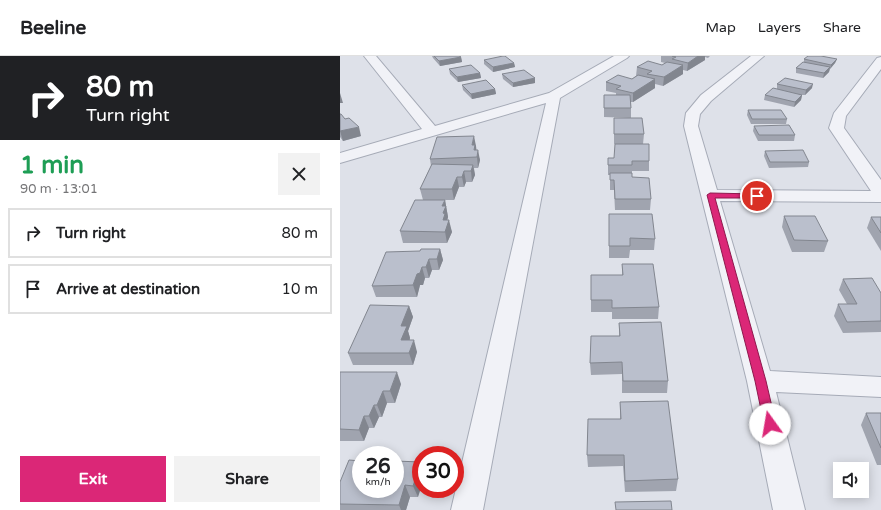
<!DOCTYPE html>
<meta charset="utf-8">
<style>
body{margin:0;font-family:"Varela Round",sans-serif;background:#f2f2f2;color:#202124;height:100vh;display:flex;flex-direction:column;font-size:15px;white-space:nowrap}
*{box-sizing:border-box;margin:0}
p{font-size:13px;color:#757577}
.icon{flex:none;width:22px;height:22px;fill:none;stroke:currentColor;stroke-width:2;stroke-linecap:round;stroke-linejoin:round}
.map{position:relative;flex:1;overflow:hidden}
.sheet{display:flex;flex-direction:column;background:#fff;width:340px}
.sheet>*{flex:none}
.hud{background:#202124;color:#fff;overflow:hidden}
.fabs{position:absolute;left:493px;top:406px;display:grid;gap:8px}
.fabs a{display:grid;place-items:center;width:36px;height:36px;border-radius:0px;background:#fff;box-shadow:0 2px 10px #0003;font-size:20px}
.speed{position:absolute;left:12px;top:390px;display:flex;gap:8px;font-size:20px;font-weight:700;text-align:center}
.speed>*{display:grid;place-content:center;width:52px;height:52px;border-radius:50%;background:#fff;box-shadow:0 2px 10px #0003;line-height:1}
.speed small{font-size:10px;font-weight:400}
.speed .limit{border:6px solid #d22;background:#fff;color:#111}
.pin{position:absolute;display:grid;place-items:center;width:34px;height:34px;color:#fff;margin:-17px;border:2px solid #fff;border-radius:50%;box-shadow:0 1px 4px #0007}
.me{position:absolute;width:44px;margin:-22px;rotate:347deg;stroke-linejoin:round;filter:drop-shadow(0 0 3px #0008)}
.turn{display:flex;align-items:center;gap:14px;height:84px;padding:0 20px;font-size:18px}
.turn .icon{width:52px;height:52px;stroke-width:2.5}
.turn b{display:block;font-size:28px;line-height:34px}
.round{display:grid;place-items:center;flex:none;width:42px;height:42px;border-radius:0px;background:#f2f2f2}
.summary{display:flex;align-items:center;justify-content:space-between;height:68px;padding:0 20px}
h1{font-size:24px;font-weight:800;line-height:30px;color:#1e9e55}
.cta{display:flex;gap:8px;margin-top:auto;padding:8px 20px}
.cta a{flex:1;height:46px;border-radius:0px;background:#db2777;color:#fff;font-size:16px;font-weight:800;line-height:46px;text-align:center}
.cta a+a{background:#f2f2f2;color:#202124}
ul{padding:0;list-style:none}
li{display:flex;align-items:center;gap:12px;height:50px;margin:0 8px 6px;padding:0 12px;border:2px solid #e0e0e0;border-radius:0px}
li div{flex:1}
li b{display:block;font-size:15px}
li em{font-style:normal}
header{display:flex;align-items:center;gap:24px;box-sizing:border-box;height:56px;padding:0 20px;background:#fff;border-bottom:1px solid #e0e0e0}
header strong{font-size:19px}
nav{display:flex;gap:22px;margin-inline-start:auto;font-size:14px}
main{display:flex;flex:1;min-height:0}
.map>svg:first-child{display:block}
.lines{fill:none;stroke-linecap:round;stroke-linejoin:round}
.minor-casing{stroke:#a6abb7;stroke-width:2}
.minor{fill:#f1f2f7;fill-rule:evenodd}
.wall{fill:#a0a4af}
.shaded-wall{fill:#82868f}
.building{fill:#babfcc;stroke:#82868f}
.route{fill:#db2777;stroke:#8e194d}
</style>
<header>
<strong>Beeline</strong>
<nav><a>Map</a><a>Layers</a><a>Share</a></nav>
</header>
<main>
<section class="sheet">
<div class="hud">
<div class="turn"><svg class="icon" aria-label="right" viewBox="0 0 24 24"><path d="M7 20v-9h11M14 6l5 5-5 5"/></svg><div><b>80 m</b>Turn right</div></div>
</div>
<div class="summary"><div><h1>1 min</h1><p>90 m · 13:01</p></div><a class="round"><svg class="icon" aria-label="close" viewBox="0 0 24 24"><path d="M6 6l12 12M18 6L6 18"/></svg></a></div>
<ul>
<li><svg class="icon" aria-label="right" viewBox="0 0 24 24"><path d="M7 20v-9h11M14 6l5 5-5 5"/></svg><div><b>Turn right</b></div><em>80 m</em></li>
<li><svg class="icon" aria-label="arrive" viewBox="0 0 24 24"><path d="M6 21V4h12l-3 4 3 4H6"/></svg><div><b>Arrive at destination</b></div><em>10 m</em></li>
</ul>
<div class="cta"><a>Exit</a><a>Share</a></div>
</section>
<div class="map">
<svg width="541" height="454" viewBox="0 0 541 454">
<rect width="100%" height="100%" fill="#dee1e9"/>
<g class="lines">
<g class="minor-casing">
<g id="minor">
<path d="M24,0H36L95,70L209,37L274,0H289L287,2L220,42L143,454H111L206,47L0,107V97L82,73Z"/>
<path d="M411,0H424L371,45L360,58L358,70L377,134L531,135L489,72L494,57L537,2L541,1V13L506,60L504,72L541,124V146L380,145L430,315L541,321V341L436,336L465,454H433L407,325L344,70L346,57L361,39Z"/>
</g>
</g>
<use href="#minor" class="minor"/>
</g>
<g class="wall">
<path d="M92,0H119L121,1L122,6L100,10L93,2Z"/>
<path d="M321,0H370L368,2L365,1V4L347,15L343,14V18L323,30L315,28V32L293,46H291V62L264,61V52L276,39V37L266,35V26L292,23L296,20L297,11L322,9L325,7L321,6Z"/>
<path d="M464,3H497L495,7L490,13L489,16L483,22L456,17V12L464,6Z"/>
<path d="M144,4L174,7L175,11L153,16L144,8Z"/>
<path d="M109,13L140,17L141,22L118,26L110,18Z"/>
<path d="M162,18L195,22V27L173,31L163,23Z"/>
<path d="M437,28L472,32L465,39H462L461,44L454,51L424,44L425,39L437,33Z"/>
<path d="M122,29L155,33L156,38L132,43L123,34Z"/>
<path d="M408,54L447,63L446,68H411L407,59Z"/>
<path d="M0,58L21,80L3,85L0,81Z"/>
<path d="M274,62L304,78L303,88H274Z"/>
<path d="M414,70L455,79L454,85H418L413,75Z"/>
<path d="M136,90V94L140,104L138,112H134L135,119L132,126H126L124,131H119L114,144H105L108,161L107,164L112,176L107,187H63L60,175L83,144L80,133L91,110L90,103Z"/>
<path d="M425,95L469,106L468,111L429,112L424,100Z"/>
<path d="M268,102L309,105V115H292V121L311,143L310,154H275L274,134H270V119H268Z"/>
<path d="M269,158L315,183L314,194H290L289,202H269Z"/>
<path d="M444,160L488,185L484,196H452L442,171Z"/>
<path d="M531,161H541V195L527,172Z"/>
<path d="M100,193L103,204L99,214H92L89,222H85L83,229H80L77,241H36L32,230Z"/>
<path d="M282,208L319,251L318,263H272V256H251V244L282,219Z"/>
<path d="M503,223L541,237V276L503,277L494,260L498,248H507L499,234Z"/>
<path d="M69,250L73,261L68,275L70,282V284L77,296L73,309H13L8,297Z"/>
<path d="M279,267L328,325L327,337H282V318L251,319L250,307L279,280Z"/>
<path d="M0,316L61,328L55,347H47L42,361H39L34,372H29L24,385H0Z"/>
<path d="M280,346L338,423L336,435L285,436L283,410L248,411L247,399L280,363Z"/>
<path d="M526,357H541V409H537L521,369Z"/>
<path d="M81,406L78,441H70L66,454H0V426Z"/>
</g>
<g class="shaded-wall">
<path d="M358,0H365V4L347,15L348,7Z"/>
<path d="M121,1L122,6L100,10L99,5Z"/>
<path d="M497,3L495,7L490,13L491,9Z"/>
<path d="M174,7L175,11L153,16V11Z"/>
<path d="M343,9V18L323,30L324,21Z"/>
<path d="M490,11L489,16L483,22L484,17Z"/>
<path d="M140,17L141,22L118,26L117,21Z"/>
<path d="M195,22V27L173,31V27Z"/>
<path d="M315,23V32L293,46V37Z"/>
<path d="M473,28L472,32L465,39L466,34Z"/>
<path d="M155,33L156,38L132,43L131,38Z"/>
<path d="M0,37L3,47H0Z"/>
<path d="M462,39L461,44L454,51L455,46Z"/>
<path d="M19,71L21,80L3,85L0,75Z"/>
<path d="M134,80L136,90L137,99L132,89Z"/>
<path d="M138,94L140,104L138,112L137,101Z"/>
<path d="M133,109L135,119L132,126L131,115Z"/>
<path d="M124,115L126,126L124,131L122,121Z"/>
<path d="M117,121L119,131L114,144L112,133Z"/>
<path d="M105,144L108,161L107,165L109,164L112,176L107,187L103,164L102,150Z"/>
<path d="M100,193L103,204L99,214L97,203Z"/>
<path d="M89,203L92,214L89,222L86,211Z"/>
<path d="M82,211L85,222L83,229H80L77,241L73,229L77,218Z"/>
<path d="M69,250L73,261L68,275L70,282L65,296L61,284V270Z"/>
<path d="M74,284L77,296L73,309L69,297Z"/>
<path d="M57,316L61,328L55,347L50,335Z"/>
<path d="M43,335L47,347L42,361L37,349Z"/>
<path d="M34,349L39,361L34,372L29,360Z"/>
<path d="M24,360L29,372L24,385L19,374Z"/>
<path d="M81,407V432L78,441L73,430Z"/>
<path d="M65,429L70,441L66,454H61L59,449Z"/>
</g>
<g class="building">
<path d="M94,0H119L121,1L99,5Z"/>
<path d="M163,0H165L174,7L153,11L144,4Z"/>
<path d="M332,0H358L348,7L332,3L336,1Z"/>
<path d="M468,0H481L497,3L491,9L464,3Z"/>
<path d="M308,5L322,9L327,6L343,9L324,21L307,18L312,15L297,11Z"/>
<path d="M463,6L490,11L484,17L456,12Z"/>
<path d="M131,9L140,17L117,21L109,13Z"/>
<path d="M184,14L195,22L173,27L162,18Z"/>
<path d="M278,19L292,23L298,19L315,23L293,37L276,33L281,30L266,26Z"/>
<path d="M445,22L473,28L466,34L437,28Z"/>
<path d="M146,24L155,33L131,38L122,29Z"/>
<path d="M433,32L462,39L455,46L425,39Z"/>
<path d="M264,39H290L291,52H264Z"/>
<path d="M408,54H441L447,63H412Z"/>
<path d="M0,58H1L5,63L9,62L19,71L0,75Z"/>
<path d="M274,62H302L304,78H274Z"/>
<path d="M449,69L455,79H419L414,70Z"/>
<path d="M134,80L132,89H135L134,94H138L137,101L90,103L97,81Z"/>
<path d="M275,88H309V105H292V109H268V102H274Z"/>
<path d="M463,94L469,106H430L425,95Z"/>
<path d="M92,108L133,109L131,115H124L122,121H117L112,133H80Z"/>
<path d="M270,117H292V121L309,122L311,143H275L274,124H270Z"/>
<path d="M75,144H105L102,150H106L103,157L105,158L103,164H109L105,176L60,175Z"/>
<path d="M269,158H312L315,183L290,182V190H269Z"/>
<path d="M444,160H475L488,185L454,184Z"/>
<path d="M531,161H541V177Z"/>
<path d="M81,193H100L97,203H89L86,211H82L80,217L77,218L73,229L32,230L46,196L80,195Z"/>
<path d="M282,208H313L319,251L272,252V244H251V219H283Z"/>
<path d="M532,222L541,237V265L507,266L498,248H517L503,223Z"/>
<path d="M30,249L69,250L61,270H67L61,284H74L69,297H8Z"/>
<path d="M321,266L328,325H283L282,306L250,307L251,280H280L279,267Z"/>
<path d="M0,316H57L50,335H43L37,349H34L29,360H24L19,374L0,373Z"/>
<path d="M328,345L338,423L285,425L284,399H247L248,363H281L280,346Z"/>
<path d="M526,357H541V392Z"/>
<path d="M9,404L21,405V433H55V405L81,406V407L73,430L65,429L59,449L0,448V426Z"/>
<path d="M331,445L332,454H276L275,446Z"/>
</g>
<path class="route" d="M370,137L417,138L421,140L417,142H375L426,325L436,368L434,371L430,373L426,371L424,368L415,325L367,139Z"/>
</svg>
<div class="fabs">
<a><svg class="icon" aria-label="sound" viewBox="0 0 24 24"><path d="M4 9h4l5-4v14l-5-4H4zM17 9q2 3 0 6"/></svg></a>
</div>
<div class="speed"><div>26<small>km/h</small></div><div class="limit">30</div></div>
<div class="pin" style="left:417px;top:140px;background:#d93025"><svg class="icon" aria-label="arrive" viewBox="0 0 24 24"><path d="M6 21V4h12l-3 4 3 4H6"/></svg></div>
<svg class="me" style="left:430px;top:368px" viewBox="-20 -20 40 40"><circle r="19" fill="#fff"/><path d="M0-13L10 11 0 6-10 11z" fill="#db2777"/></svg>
</div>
</main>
